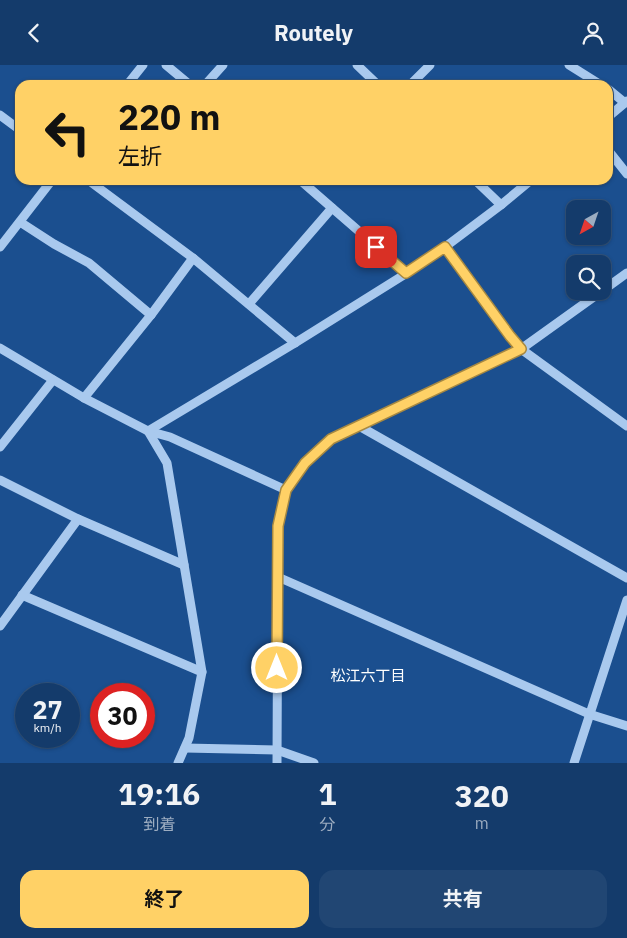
<!DOCTYPE html>
<html lang="ja">
<meta charset="utf-8">
<style>
body{margin:0;font-family:"IBM Plex Sans","Noto Sans JP",sans-serif;background:#214673;color:#f1f3f6;height:100vh;display:flex;flex-direction:column;font-size:19px;white-space:nowrap}
*{box-sizing:border-box;margin:0}
p{font-size:16px;color:#9dadc1}
.icon{flex:none;width:28px;height:28px;fill:none;stroke:currentColor;stroke-width:2;stroke-linecap:round;stroke-linejoin:round}
.map{position:relative;height:698px;overflow:hidden}
.details{display:flex;flex-direction:column;background:#143b6b;flex:1}
.details>*{flex:none}
.top-card{position:absolute;left:15px;top:15px;width:598px;height:105px;border-radius:15px;box-shadow:0 1px 4px #0004,0 0 0 1px #33557e;background:#ffd166;color:#111;overflow:hidden}
.needle{width:32px;rotate:220deg}
.tools{position:absolute;left:566px;top:135px;display:grid;gap:10px}
.tools a{display:grid;place-items:center;width:45px;height:45px;border-radius:10px;background:#143b6b;box-shadow:0 1px 4px #0004,0 0 0 1px #33557e;font-size:25px}
.speed{position:absolute;left:15px;top:618px;display:flex;gap:10px;font-size:25px;font-weight:700;text-align:center}
.speed>*{display:grid;place-content:center;width:65px;height:65px;border-radius:50%;background:#143b6b;box-shadow:0 1px 4px #0004,0 0 0 1px #33557e;line-height:1}
.speed small{font-size:12px;font-weight:400}
.speed .limit{border:8px solid #d22;background:#fff;color:#111}
.pin{position:absolute;display:grid;place-items:center;width:42px;height:42px;color:#fff;margin:-21px;border-radius:10px;box-shadow:0 2px 8px #0006}
.me{position:absolute;width:55px;margin:-28px;rotate:0deg;stroke-linejoin:round;filter:drop-shadow(0 0 4px #0008)}
.turn{display:flex;align-items:center;gap:18px;height:105px;padding:0 20px;font-size:22px}
.turn .icon{width:65px;height:65px;stroke-width:2.5}
.turn b{display:block;font-size:35px;line-height:42px}
.eta{display:flex;justify-content:space-evenly;align-items:center;height:85px;text-align:center}
.eta b{font-size:30px;font-weight:700;line-height:35px}
.button{display:flex;gap:10px;margin-top:auto;padding:10px 20px}
.button a{flex:1;height:58px;border-radius:15px;background:#ffd166;color:#111;font-size:20px;font-weight:700;line-height:58px;text-align:center}
.button a+a{background:#214673;color:#f1f3f6}
header{display:flex;justify-content:space-between;align-items:center;height:65px;padding:0 20px;background:#143b6b;font-size:22px;font-weight:700}
.map>svg:first-child{display:block}
.lines{fill:none;stroke-linecap:round;stroke-linejoin:round}
.minor{stroke:#a9c9ee;stroke-width:9}
.route-casing{stroke:#a68842;stroke-width:12}
.route{stroke:#ffd166;stroke-width:9}
.labels{text-anchor:middle;dominant-baseline:central;stroke-width:4.5;stroke-linejoin:round;paint-order:stroke}
.neighbourhood-label{font-size:15px;fill:#fff;stroke:#1b4f8f}
</style>
<header><svg class="icon" aria-label="back" viewBox="0 0 24 24"><path d="M15 5l-7 7 7 7"/></svg>Routely<svg class="icon" aria-label="person" viewBox="0 0 24 24"><circle cx="12" cy="8" r="4"/><path d="M4 21q1-7 8-7t8 7"/></svg></header>
<div class="map">
<svg width="627" height="698" viewBox="0 0 627 698">
<rect width="100%" height="100%" fill="#1b4f8f"/>
<g class="lines">
<g class="minor">
<path d="M166,0L190,20"/>
<path d="M357,0L378,20"/>
<path d="M569,0L601,20"/>
<path d="M127,20L143,0"/>
<path d="M205,20L223,0"/>
<path d="M410,20L430,0"/>
<path d="M608,24L625,38"/>
<path d="M0,50L20,65"/>
<path d="M608,52L627,36"/>
<path d="M608,85L627,109"/>
<path d="M88,115L193,193L295,278"/>
<path d="M300,115L407,208"/>
<path d="M475,115L501,140"/>
<path d="M20,157L54,179L89,198L151,250"/>
<path d="M0,182L52,115"/>
<path d="M445,182L510,271L521,284L627,361"/>
<path d="M602,226L627,208"/>
<path d="M249,239L332,143"/>
<path d="M0,283L84,333L148,366L170,372L286,425"/>
<path d="M84,333L151,250L193,193"/>
<path d="M359,361L627,513"/>
<path d="M148,366L295,278L407,208L445,182L501,140L531,115"/>
<path d="M148,366L167,398L202,607L189,673L178,698"/>
<path d="M0,382L53,315"/>
<path d="M0,415L78,454L184,500"/>
<path d="M278,512L589,649L627,661"/>
<path d="M22,530L202,607"/>
<path d="M0,561L78,454"/>
<path d="M185,683L277,685L314,698"/>
<path d="M277,698L278,461L286,425L305,397L331,374L521,284L602,226"/>
<path d="M574,698L627,535"/>
</g>
</g>
<g class="lines">
<g class="route-casing">
<path id="route" d="M277,603L278,461L286,425L305,398L331,374L521,284L510,271L445,182L406,208L376,182"/>
</g>
<use href="#route" class="route"/>
</g>
<g class="labels">
<g class="neighbourhood-label">
<text x="368" y="610">松江六丁目</text>
</g>
</g>
</svg>
<div class="tools">
<a><svg class="needle" viewBox="-14 -14 28 28"><path d="M0-13l5 13h-10z" fill="#e53935"/><path d="M0 13l5-13h-10z" fill="#9dadc1"/></svg></a>
<a><svg class="icon" aria-label="search" viewBox="0 0 24 24"><circle cx="10" cy="10" r="6"/><path d="M15 15l6 6"/></svg></a>
</div>
<div class="speed"><div>27<small>km/h</small></div><div class="limit">30</div></div>
<div class="pin" style="left:376px;top:182px;background:#d93025"><svg class="icon" aria-label="arrive" viewBox="0 0 24 24"><path d="M6 21V4h12l-3 4 3 4H6"/></svg></div>
<svg class="me" style="left:277px;top:603px" viewBox="-20 -20 40 40"><circle r="17" fill="#ffd166" stroke="#fff" stroke-width="3"/><path d="M0-11L8 9 0 5-8 9z" fill="#fff"/></svg>
<div class="top-card">
<div class="turn"><svg class="icon" aria-label="left" viewBox="0 0 24 24"><path d="M17 20v-9H6M10 6l-5 5 5 5"/></svg><div><b>220 m</b>左折</div></div>
</div>
</div>
<section class="details">
<div class="eta">
<div><b>19:16</b><p>到着</p></div>
<div><b>1</b><p>分</p></div>
<div><b>320</b><p>m</p></div>
</div>
<div class="button"><a>終了</a><a>共有</a></div>
</section>
